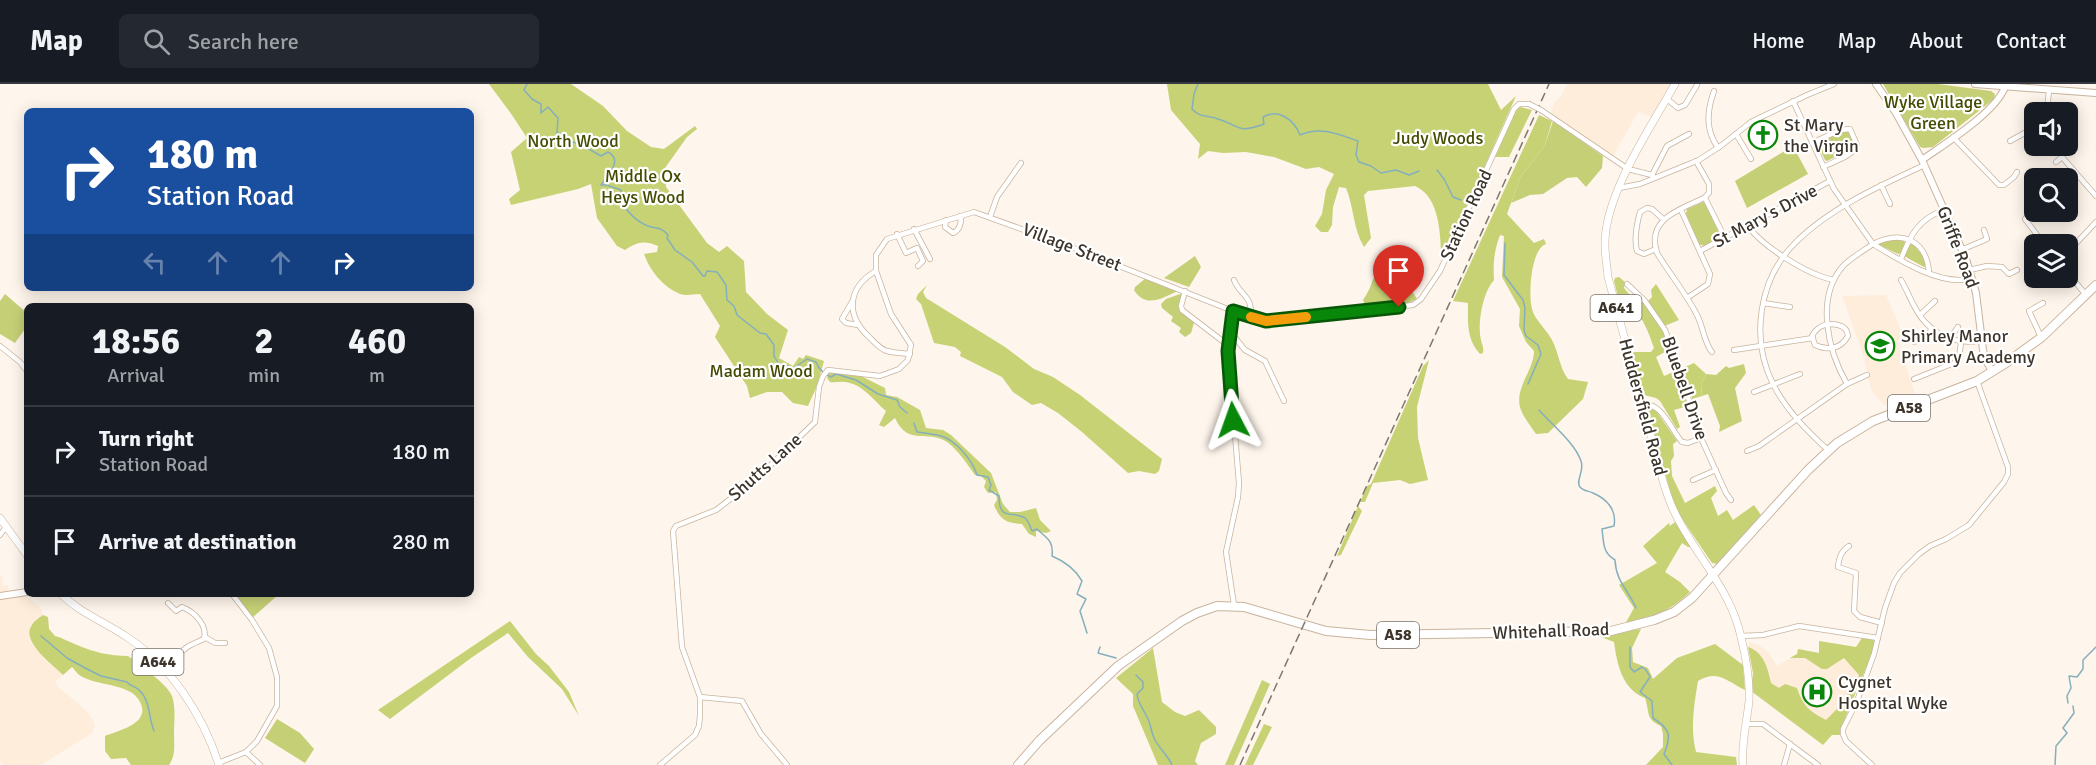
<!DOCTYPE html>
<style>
body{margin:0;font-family:Signika,sans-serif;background:#242831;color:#f1f3f6;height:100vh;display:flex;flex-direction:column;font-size:22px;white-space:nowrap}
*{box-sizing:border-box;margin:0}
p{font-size:20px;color:#9ea1a6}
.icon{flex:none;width:33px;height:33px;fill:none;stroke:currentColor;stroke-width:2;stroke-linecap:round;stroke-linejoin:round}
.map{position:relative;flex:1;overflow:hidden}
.drawer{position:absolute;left:24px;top:219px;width:450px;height:294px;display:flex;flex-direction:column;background:#171b24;border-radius:9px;box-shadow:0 3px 15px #0003}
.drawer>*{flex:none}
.top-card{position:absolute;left:24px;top:24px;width:450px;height:183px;border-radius:9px;box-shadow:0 3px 15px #0003;background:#1a4fa0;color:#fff;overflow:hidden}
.tools{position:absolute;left:2024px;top:18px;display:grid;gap:12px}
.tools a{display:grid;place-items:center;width:54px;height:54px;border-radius:9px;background:#171b24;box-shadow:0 3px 15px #0003;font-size:30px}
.pin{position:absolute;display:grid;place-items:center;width:51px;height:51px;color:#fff;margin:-62px -26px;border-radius:50% 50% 50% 0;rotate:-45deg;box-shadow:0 0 6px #0007}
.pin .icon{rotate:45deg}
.me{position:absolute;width:66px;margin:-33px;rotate:356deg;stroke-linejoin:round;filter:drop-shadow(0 0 4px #0008)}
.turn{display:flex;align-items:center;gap:21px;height:126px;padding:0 24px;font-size:27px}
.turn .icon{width:78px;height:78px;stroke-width:2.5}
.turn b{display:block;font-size:42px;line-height:51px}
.lanes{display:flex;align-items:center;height:57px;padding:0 24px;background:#0003;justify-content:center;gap:30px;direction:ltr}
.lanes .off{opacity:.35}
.eta{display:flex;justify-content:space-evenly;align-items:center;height:102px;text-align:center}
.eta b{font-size:36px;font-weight:800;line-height:42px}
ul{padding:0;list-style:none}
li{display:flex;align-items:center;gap:18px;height:90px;padding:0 24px;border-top:2px solid #363941}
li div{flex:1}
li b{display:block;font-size:22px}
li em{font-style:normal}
header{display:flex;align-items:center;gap:36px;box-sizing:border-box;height:84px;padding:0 30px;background:#171b24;border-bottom:2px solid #363941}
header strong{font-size:28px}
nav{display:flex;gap:33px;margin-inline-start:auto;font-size:21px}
.search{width:420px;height:54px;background:#242831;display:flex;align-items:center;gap:15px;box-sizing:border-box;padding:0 21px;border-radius:9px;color:#9ea1a6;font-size:22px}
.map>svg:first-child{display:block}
.built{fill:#feeddb}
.green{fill:#c5d076}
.forest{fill:#c7d274}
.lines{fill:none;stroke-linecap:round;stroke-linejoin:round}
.stream{stroke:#85afbc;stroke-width:1.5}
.street-casing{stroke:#c9b49d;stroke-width:6}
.secondary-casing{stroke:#c9b49d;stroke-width:8}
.primary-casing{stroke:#c9b49d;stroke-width:8}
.highway-casing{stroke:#c9b49d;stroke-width:10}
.street{stroke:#fff;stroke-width:4.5}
.secondary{stroke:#fff;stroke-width:6}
.primary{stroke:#fff;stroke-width:7}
.highway{stroke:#fff;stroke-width:8}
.rail{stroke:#7f776d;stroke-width:1.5;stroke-dasharray:9 4.5;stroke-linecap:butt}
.street-bridge-casing{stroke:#c9b49d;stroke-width:6;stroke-linecap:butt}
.street-bridge{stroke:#fff;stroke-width:4.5}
.route-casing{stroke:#065807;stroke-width:15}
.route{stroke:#09870b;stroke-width:10}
.slow{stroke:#f59e0b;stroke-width:10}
.labels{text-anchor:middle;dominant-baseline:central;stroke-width:4.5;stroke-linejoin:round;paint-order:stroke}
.shield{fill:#fff;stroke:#77726b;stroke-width:1.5}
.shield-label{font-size:16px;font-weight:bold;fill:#3d352b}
.park-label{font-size:18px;fill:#454b00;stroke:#fff}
.poi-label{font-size:18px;fill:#3d352b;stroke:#fff;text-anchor:start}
.street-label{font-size:18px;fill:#3d352b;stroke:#fff}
</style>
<header>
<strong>Map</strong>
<div class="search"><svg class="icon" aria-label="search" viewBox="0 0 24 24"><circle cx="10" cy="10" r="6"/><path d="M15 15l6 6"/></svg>Search here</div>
<nav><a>Home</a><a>Map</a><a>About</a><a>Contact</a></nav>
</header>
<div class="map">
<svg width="2096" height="681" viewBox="0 0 2096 681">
<rect width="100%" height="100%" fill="#fef5ec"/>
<g class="built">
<path d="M1567,0H1670L1653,33L1638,28L1613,72L1550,31L1555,18L1562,11Z"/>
<path d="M1886,211L1902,249L1898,258L1916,313L1884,321L1872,308L1862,267L1842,212Z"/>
<path d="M2,492L3,502L8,501L9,511L23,509L40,523L43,531L31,542L30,558L63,591L55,597L59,604L80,621L89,630L95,641L92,649L41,681H4L0,677V493Z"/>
<path d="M1862,554L1872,555L1849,627L1832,650L1753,589L1748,563L1749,558L1759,561L1768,568L1777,582L1797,570L1798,565L1819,569V557L1856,563Z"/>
</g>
<g class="green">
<path d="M1883,0H1938L1991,7L1995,10L1994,15L1933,63L1924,64L1920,63Z"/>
<path d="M1553,37L1603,72L1602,84L1586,103L1577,93L1567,94L1543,110L1530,111L1511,119L1520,94L1545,61Z"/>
<path d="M1848,46L1855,60L1852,65L1827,77L1825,76L1817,59L1842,47Z"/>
<path d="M1793,62L1808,90L1747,124L1735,97Z"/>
<path d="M1703,118L1705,119L1719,149L1718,154L1704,162L1699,160L1686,130L1687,125Z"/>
<path d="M1894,155L1903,156L1905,159L1901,169L1898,170L1879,161L1880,158Z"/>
<path d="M1910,159H1912C1919,166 1924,172 1926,181L1924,183L1904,172Z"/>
<path d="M1195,172L1201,183L1189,203L1164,194Z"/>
<path d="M1397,183L1417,215L1408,219L1366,224L1363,216C1378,195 1367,186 1397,183Z"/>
<path d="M1146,194L1178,207C1162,214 1146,225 1134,206L1135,203Z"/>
<path d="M5,210L27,229V242L15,259L0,250V217Z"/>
<path d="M1180,210L1183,211L1180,224L1194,239L1191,249L1185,253L1179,248L1181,244L1171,237L1173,233L1162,224L1161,220L1166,215Z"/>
<path d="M1744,280L1746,289L1735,304L1742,337L1719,348L1720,342L1708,310L1702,312L1701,301L1706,290L1716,291L1726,282L1729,284Z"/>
<path d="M239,510H277L278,511L252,534L236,511Z"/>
<path d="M277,635L300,649L314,665L305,679L265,654Z"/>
</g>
<g class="forest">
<path d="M489,0H571L603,22L627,47L651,63L664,65L695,42L697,45L687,53L665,84L666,103L707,159L719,168L727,162L744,177L746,208L767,230L788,246L779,274L793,282L799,273L803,275L806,271L824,277L817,302L808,322L793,319L782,308H767L750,314L747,302L715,253L720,242L700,210C694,210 686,212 680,210C663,203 650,187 644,170L657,168L658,162C644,156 637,158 625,166L617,162L597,134L591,100L578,105L511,121L509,115L520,106L511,68L527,54L512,31Z"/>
<path d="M1167,0H1488L1501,26L1516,12L1445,171L1441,167C1440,144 1438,112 1415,102L1368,107L1364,111L1371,154L1364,163C1353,145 1354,123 1346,104L1339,103L1333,123L1332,141L1328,148H1321L1315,142L1322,130L1326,106L1334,90L1319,83L1306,85L1274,73L1246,68L1223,69L1208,67L1198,75L1200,60L1171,26Z"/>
<path d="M1520,23L1532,26L1509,73H1495L1516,27Z"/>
<path d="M1539,31L1552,37L1545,61L1520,94L1507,130L1534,159L1544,155L1546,160C1531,165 1528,210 1532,225C1534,235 1547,246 1552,256C1559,269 1559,283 1568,295L1588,298L1583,315L1548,349L1536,350C1531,342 1524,334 1521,326C1513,305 1534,287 1534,267L1526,258L1519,242L1520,225L1502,193L1504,152L1500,151C1494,167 1493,179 1494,196C1483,208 1477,239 1481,256C1482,261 1484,263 1483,269L1480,270C1466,255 1468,238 1468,219L1453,217Z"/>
<path d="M1619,193L1625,198L1624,204L1634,216L1639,215L1646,219L1652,213L1651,206L1656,200L1679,236L1662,243L1670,265L1656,273L1664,292L1694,279L1706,290L1701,301L1702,312L1692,315L1689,301L1686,298L1688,322L1674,326L1680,343L1677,345L1660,317L1656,314L1644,311L1632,268H1651L1654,264C1649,249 1639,219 1620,221L1614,197L1615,194Z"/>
<path d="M927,201L923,208L926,214L1005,263L1034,285L1053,293L1080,311L1162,375L1159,387L1155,390L1139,387L1128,389L1082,348L1058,329L1041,319L1032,321L1013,308L1002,293L960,272L961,268L955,263L934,259L921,220L916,215L918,210Z"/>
<path d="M1429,276L1417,323L1418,354L1428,396L1410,400L1400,396L1373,399L1365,418H1360L1367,402L1371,400L1423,282Z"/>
<path d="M830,287L861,292L885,304L886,311L897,313L920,326L926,344L943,346L951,351L991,389L1003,420L1010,428H1020L1036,424L1040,436L1051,447L1046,449L1036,447V453L1029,450L1022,440C1006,439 1000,436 994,421L997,416L996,408L988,409L984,403L986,397L981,392L975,391C967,380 959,367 947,358C928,345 908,363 895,334L884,343L879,341L886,327C874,317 863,300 845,298C840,297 835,299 830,298L827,294Z"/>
<path d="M1650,323L1655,325L1677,357L1673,360L1674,372L1671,377L1672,392L1685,419L1715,402L1717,407L1711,414L1718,432L1727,426L1733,436L1754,421L1761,431L1717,480L1712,479L1680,432L1672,415L1648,326Z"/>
<path d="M1358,422L1362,427L1341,471L1337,472Z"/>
<path d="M1675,438L1691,463H1688L1682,459L1665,488L1680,498L1690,508C1668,529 1654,532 1625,540L1634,524L1619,501L1657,479L1643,462L1669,439L1670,442Z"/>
<path d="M43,531L48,533L49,545L55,552C63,554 69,558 77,561C94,568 109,572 128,572C138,579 168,601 172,612C176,624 174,637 174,649C174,661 176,671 169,681H131L126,674L111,675L105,667V652C117,647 146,641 142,623C136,597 95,604 78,590C76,588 74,585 72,583L63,591C52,580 20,557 32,541C34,537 39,534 43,531Z"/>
<path d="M510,537L536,570L549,582L569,608L579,632L562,605L528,573L508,549L471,574L390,635L378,626Z"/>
<path d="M1641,545L1632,564L1633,578L1648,584L1653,595L1677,574L1715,560L1743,581L1745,606C1727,597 1717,585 1698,597C1694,621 1690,644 1696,668L1736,673L1737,681H1646L1663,663V650L1661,642C1645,635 1650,628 1645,614C1622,605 1617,580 1614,558L1596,551Z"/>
<path d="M1862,554L1872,555L1876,559L1840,647V651H1832L1823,661L1751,607L1753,589L1748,563C1764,568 1768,585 1771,599L1779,604L1785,600L1797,604C1803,622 1809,627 1826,636L1842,620V617L1857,598L1859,591L1844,574L1827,585H1822L1805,574H1790L1797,570L1798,565L1819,569V557L1856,563Z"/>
<path d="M1153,564L1162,618L1175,628L1185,632L1199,626L1216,643V650L1201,659L1195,677L1198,681H1158L1133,622V610L1116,594Z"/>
<path d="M1262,596L1270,600L1234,681H1225Z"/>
<path d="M1264,640L1272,643L1253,681H1245Z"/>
</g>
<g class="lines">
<g class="stream">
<path d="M527,0L524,6L532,15L541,20V29L548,23L558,34L557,49L567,51L570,57C581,60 591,66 601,72L608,68C624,76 607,92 601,101H606L621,106C622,109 622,113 622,116C625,128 640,140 651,143C659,144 663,145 668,151L667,154L675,166L692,178L703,192H705L707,187L717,188L726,201L727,216L734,222L737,231L760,249L766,250L774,261V272L778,279L794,284L807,275L816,278L819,284L823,288"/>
<path d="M1198,0L1194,10L1192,25C1200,34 1208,31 1218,35C1241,42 1237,50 1264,40L1263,33C1279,24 1294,36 1300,51C1321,42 1338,50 1358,57L1356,71L1359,78L1371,82L1381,89L1396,86L1409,91L1419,87"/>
<path d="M1437,86L1444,95L1453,113L1461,116"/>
<path d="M1505,159L1504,191L1523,216L1525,224L1524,246L1526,252L1538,261L1541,270L1528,300"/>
<path d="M827,291L831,293L836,290L856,296L878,310L897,316L900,323L907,329"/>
<path d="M1539,326C1552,341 1575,359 1581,377C1585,387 1575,397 1580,403C1583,407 1589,407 1593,409C1607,415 1617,426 1614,442L1602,445C1604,459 1602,468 1615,476C1616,498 1628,505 1636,524"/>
<path d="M914,339L917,348C925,349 934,350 941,352C957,357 972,376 977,391L988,393L991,401L989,406L999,412C999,438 1012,426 1025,434C1029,437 1030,443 1032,447L1037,445C1046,454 1054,456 1052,472C1064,477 1075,485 1082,497L1077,510L1086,515L1080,527L1087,549"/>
<path d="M41,552L67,574L87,585L101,592L127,598C130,602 135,602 139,606C151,617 148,633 154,647"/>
<path d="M1100,563L1098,569L1116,574"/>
<path d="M1630,563V583L1634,588L1642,583L1646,586L1650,593L1640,608L1652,617L1653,634C1670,645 1672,651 1664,670L1672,681"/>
<path d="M1136,591L1143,598V604L1137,610C1138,620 1143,624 1147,633C1151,640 1151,649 1155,656C1160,665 1168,672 1172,681"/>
<path d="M2068,619L2067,612L2071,604L2069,592L2077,593L2083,585V576L2096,563"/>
<path d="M2055,681L2056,662L2067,649L2063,644L2074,629L2073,622"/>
</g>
<g class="street-casing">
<g id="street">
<path d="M1714,7C1707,27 1705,45 1718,64"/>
<path d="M1667,15L1678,24L1685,21L1697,1"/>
<path d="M1793,17L1834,105L1873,160C1901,146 1926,155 1929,188"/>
<path d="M1541,26L1628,85L1652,91L1654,94"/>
<path d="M2047,28L2049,6"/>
<path d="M1736,50L1751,75"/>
<path d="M1953,53L1999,101H2004L2014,93L2017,88"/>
<path d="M2010,57L2034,44"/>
<path d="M1812,59L1840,46L1850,45L1857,61C1852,73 1834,77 1823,83"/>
<path d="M1696,77L1709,100V109L1704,114C1679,126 1646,135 1657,169C1669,189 1685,208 1696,229C1703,241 1704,259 1712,268"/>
<path d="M2056,78L2062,73L2096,112"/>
<path d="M1652,91L1667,62L1689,50"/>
<path d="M1881,101L1890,120"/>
<path d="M1619,104L1640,100L1699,76L1722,61L1751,38L1807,11L1834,0"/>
<path d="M1705,114L1725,154"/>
<path d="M2034,125L2025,135L2044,160"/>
<path d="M1681,126L1710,190L1708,200L1687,214"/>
<path d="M990,133L997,113L1021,79"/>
<path d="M946,136L945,143L953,149C960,146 962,138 960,132"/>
<path d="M1748,142C1763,163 1808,191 1834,196"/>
<path d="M914,145L930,175"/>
<path d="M897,150L906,169L917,164L923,177L918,182"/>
<path d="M1656,165L1644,170L1637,167C1634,156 1637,139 1640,128L1647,124L1652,125L1663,135"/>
<path d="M1961,166L1987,155L1984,146"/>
<path d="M1700,167L1830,97"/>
<path d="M2067,169L2096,138"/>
<path d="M1901,175C1910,152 1918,135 1944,126"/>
<path d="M1969,186L1987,182L2002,183L2009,190L2017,186"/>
<path d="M876,187C848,203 845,230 868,252C874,257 879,265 887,267C894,269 902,269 910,270"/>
<path d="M2067,188L2086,211"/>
<path d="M1234,196C1240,212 1254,212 1250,233"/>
<path d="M1901,196C1909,209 1914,227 1925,238C1939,254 1962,261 1982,256"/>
<path d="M1627,200L1645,217L1665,246L1683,294L1691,324L1701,354L1726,409L1731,416"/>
<path d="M1185,207L1181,222L1182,226L1229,262"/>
<path d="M852,218L842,235L846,239L858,241"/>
<path d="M1763,219L1790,223"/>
<path d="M1233,227L1228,267L1239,399L1238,413L1226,468L1234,521"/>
<path d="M1920,231L1935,217"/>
<path d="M1832,240C1841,241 1847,243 1848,252C1841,265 1828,267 1815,261L1812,252C1817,243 1823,240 1832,240Z"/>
<path d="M2041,253L2029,227L2043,219"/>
<path d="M1231,254L1236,255L1245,266L1265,277L1284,317"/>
<path d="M1950,254L1958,243"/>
<path d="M1914,258L1927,253L1932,244"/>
<path d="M0,262L20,278L27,287"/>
<path d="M1734,266L1813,254"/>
<path d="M1914,295L1954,279L1959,273L1961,259"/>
<path d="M1847,300C1828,267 1815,214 1843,182C1852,173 1863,167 1873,160C1897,175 1944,204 1972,194"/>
<path d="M1754,308L1800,290"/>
<path d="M1642,321C1661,316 1671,346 1682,358L1688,359L1701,354"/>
<path d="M1828,366C1807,347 1786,326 1773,300C1750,254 1759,195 1795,159C1830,124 1881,101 1925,81"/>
<path d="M1747,367L1759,362L1847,300L1867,291"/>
<path d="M1693,396L1716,386"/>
<path d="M0,451L6,443"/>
<path d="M1849,462C1841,467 1839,474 1838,483L1856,489L1854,527L1860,533L1882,539"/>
<path d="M168,519L176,527L182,523C195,528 208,542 204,555C191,561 182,563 177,576"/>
<path d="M1741,552L1763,551L1799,542L1878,554"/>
<path d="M205,553L215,559H225"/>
<path d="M700,613L742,617L761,650L787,681"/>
<path d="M1746,640H1763L1818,681"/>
<path d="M246,668L260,681"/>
<path d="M218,679L246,668L257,657L277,622V593L269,564L252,536L232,510"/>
<path d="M660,681L695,651L699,642L700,631V613L682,563L673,447L676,442L716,426L754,397L815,338L819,303L823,292L828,286L880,292L899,285L908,276L911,261L891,230L876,187V171L887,155L974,128L1066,161L1233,227L1266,237L1413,221L1421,215L1440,187L1514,25L1519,20H1529"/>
<path d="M1784,681L1790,660"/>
<path d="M1872,681L1846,657L1843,650V645L1857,617L1874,570L1885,524L1894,499L1900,489L1919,470L1930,462L1946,455L1969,441L2004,398L2008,390V383L1977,297"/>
</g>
</g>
<g class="secondary-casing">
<g id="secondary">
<path d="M1876,0L1896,29L1922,76L1966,175L1976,209L1983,266L1985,275L1992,287"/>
<path d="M1975,0L2096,9"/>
<path d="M1922,76C1946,59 1995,29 2005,3"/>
<path d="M0,512L27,508"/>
</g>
</g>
<g class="primary-casing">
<g id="primary">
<path d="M1675,0C1651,43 1604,111 1605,161C1605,171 1607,182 1608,193L1663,397C1666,407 1669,417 1674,427C1694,470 1731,505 1741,553C1746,573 1750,596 1749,617C1747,638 1741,659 1743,681"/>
<path d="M0,434L27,471"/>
<path d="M61,510C80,529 105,538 127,553C171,582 203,631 219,681"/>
</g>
</g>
<g class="highway-casing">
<path id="highway" d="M1018,681L1039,657L1118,582L1182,537L1197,529L1217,522L1244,523L1326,547L1370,551L1611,547L1654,536L1674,528L1692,514L1808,386L1837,359L1873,337L1977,297L2006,279L2042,253L2096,201"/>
</g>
<use href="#street" class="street"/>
<use href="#secondary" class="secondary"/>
<use href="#primary" class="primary"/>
<use href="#highway" class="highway"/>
<path class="rail" d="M1240,681L1549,0"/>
<g class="street-bridge-casing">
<path id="street-bridge" d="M1529,20L1541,26"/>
</g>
<use href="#street-bridge" class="street-bridge"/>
</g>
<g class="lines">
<g class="route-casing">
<path id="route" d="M1233,336L1228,267L1233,227L1266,237L1399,223"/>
</g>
<use href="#route" class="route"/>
<path class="slow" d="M1251,233L1266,237L1306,233"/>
</g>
<defs>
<g id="church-ring" transform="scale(1.5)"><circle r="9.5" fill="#fff" stroke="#09870b" stroke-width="1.5"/><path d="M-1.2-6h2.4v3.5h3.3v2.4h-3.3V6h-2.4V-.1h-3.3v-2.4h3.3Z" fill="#09870b"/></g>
<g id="school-ring" transform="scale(1.5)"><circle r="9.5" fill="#fff" stroke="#09870b" stroke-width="1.5"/><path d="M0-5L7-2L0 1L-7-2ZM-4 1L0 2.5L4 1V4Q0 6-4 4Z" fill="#09870b"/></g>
<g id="hospital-ring" transform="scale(1.5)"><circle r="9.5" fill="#fff" stroke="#09870b" stroke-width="1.5"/><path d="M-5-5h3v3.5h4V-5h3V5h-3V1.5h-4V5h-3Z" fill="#09870b"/></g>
</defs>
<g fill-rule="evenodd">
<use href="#church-ring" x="1763" y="51"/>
<use href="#school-ring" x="1880" y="262"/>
<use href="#hospital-ring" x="1817" y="608"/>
</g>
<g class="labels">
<g class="shield">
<rect x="1590.5" y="211" width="51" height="26" rx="4.5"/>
<rect x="1888" y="311" width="42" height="26" rx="4.5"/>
<rect x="1377" y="538" width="42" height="26" rx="4.5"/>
<rect x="132.5" y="565" width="51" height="26" rx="4.5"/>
</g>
<g class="shield-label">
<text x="1616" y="224">A641</text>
<text x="1909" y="324">A58</text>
<text x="1398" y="551">A58</text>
<text x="158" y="578">A644</text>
</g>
<g class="park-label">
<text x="1933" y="18">Wyke Village<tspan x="1933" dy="21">Green</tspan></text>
<text x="1438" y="54">Judy Woods</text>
<text x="573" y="57">North Wood</text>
<text x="643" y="92">Middle Ox<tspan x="643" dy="21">Heys Wood</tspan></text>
<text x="761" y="287">Madam Wood</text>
</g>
<g class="poi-label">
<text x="1784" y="41">St Mary<tspan x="1784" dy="21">the Virgin</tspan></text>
<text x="1901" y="252">Shirley Manor<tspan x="1901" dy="21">Primary Academy</tspan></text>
<text x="1838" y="598">Cygnet<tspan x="1838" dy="21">Hospital Wyke</tspan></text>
</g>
<g class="street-label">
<text transform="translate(1466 131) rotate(-65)">Station Road</text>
<text transform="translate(1765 132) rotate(-28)">St Mary's Drive</text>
<text transform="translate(1072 163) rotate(21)">Village Street</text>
<text transform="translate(1958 163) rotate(69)">Griffe Road</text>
<text transform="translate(1685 304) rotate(71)">Bluebell Drive</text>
<text transform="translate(1643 323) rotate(75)">Huddersfield Road</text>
<text transform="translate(765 383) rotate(-42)">Shutts Lane</text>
<text transform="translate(1551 547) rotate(-2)">Whitehall Road</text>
</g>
</g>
</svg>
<div class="tools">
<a><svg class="icon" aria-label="sound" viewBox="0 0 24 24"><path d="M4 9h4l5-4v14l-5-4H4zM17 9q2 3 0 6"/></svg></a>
<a><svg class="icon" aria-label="search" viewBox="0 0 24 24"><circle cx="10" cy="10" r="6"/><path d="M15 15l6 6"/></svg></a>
<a><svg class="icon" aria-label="layers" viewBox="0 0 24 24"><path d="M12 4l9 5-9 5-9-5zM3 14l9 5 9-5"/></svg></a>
</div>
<div class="pin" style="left:1399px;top:223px;background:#d93025"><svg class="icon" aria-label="arrive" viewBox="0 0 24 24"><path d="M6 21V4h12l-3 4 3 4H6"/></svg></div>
<svg class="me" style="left:1233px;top:336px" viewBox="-20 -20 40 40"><path d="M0-17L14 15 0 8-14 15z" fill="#09870b" stroke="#fff" stroke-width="4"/></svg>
<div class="top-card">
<div class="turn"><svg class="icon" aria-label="right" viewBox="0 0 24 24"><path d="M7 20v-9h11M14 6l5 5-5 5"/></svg><div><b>180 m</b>Station Road</div></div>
<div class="lanes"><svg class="icon off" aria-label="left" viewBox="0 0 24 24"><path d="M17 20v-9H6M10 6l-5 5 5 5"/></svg><svg class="icon off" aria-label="ahead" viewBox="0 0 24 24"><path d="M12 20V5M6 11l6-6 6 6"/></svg><svg class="icon off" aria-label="ahead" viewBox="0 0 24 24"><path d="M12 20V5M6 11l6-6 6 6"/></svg><svg class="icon" aria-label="right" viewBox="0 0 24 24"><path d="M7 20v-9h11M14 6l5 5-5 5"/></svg></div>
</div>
<section class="drawer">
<div class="eta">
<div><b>18:56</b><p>Arrival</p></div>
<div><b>2</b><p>min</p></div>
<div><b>460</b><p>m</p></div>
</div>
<ul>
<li><svg class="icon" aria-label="right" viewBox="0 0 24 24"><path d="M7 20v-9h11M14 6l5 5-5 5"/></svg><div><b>Turn right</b><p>Station Road</p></div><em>180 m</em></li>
<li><svg class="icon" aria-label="arrive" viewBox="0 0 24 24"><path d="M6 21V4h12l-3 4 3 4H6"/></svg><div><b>Arrive at destination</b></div><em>280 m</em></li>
</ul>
</section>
</div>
